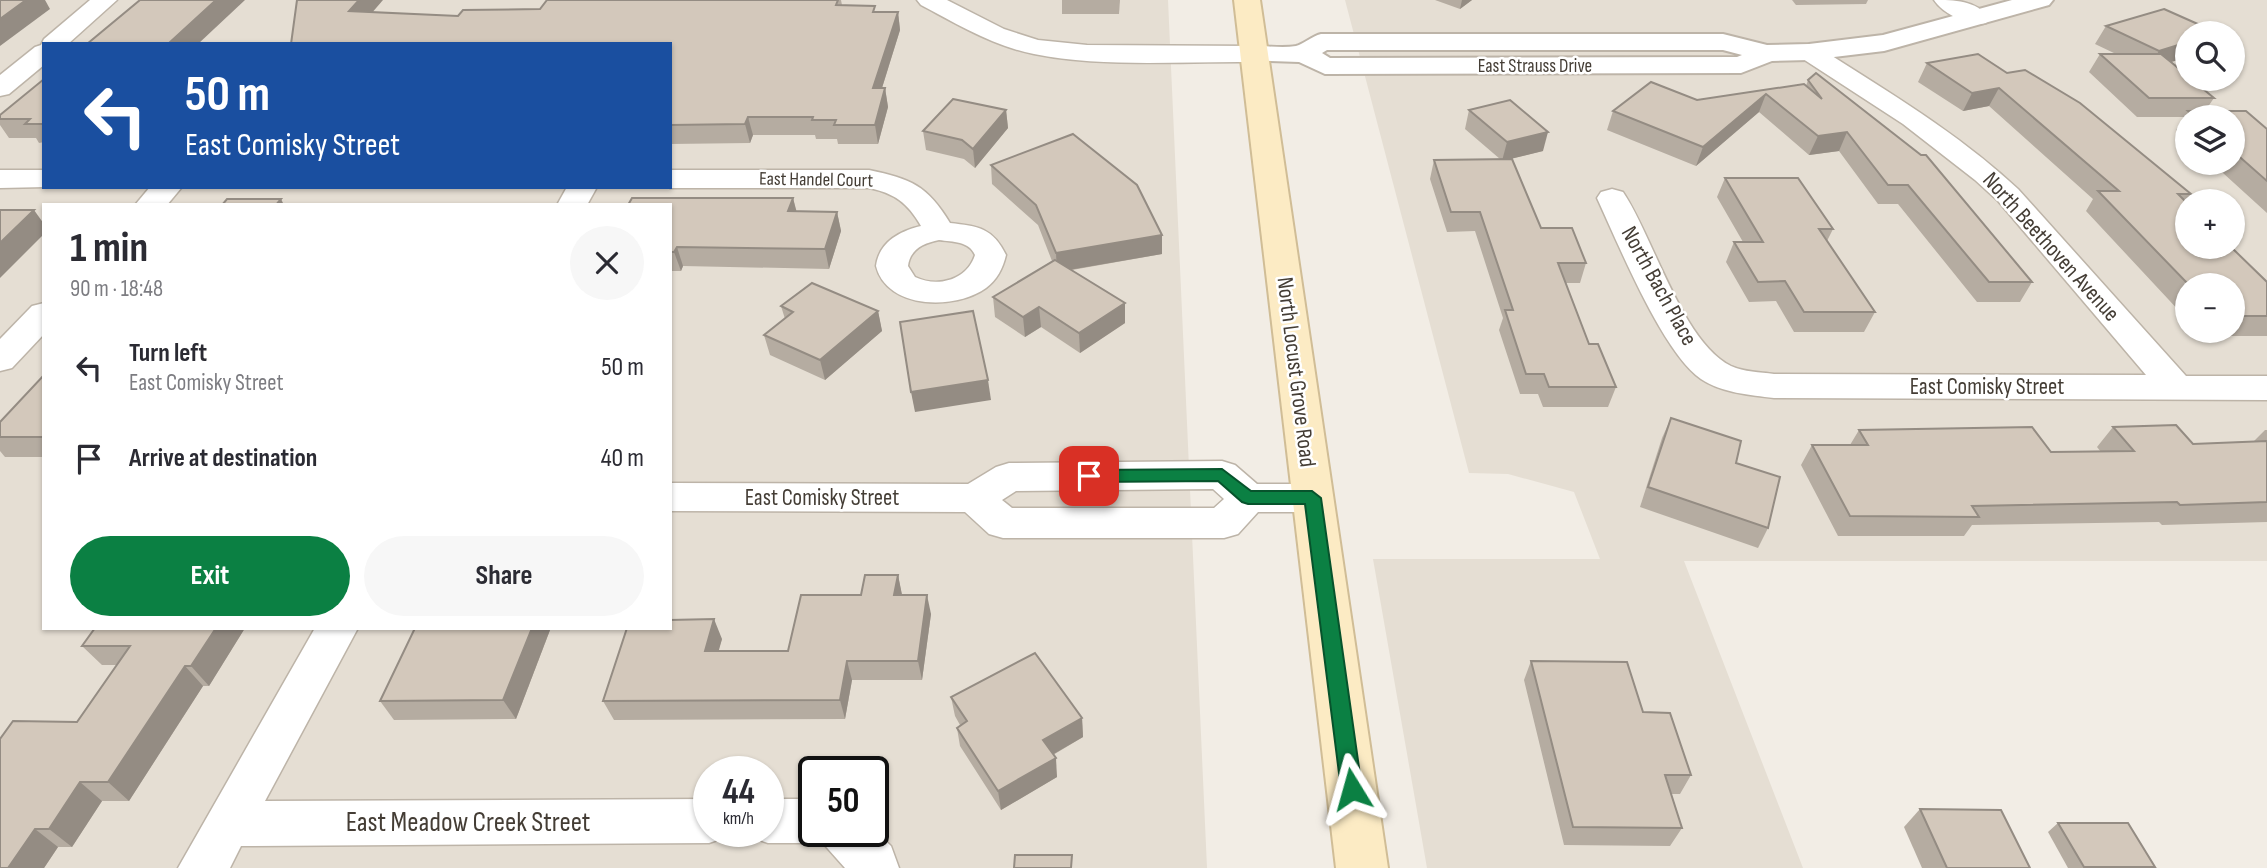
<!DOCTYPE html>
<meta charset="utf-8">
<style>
body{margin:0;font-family:"Sofia Sans Condensed",sans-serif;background:#f7f7f7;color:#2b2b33;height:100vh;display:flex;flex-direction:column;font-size:26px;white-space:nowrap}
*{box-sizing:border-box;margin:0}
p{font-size:23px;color:#7c7c81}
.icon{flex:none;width:38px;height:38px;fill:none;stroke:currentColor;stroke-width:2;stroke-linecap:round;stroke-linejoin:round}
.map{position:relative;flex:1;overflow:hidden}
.side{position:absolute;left:42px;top:203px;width:630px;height:427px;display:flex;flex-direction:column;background:#fff;border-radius:0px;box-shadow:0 2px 5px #0004}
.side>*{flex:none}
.top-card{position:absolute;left:42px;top:42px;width:630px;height:147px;border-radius:0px;box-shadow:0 2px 5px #0004;background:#1a4fa0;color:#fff;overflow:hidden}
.controls{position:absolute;left:2175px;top:21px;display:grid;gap:14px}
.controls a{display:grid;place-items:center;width:70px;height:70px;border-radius:50%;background:#fff;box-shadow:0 2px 5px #0004;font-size:35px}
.speed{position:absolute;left:693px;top:756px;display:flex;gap:14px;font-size:35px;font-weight:700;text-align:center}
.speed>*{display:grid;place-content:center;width:91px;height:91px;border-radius:50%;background:#fff;box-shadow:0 2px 5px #0004;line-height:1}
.speed small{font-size:18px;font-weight:400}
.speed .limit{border:4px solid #111;border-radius:10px;background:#fff;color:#111}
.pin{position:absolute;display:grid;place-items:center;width:60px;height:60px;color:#fff;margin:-30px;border-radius:14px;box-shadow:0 4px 10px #0006}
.me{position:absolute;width:77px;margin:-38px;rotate:352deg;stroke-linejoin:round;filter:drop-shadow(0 0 5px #0008)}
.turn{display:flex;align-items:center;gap:24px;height:147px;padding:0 28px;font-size:32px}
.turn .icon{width:91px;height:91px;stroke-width:2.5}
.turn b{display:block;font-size:49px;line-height:60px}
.round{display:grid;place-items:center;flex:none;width:74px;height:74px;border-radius:37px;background:#f7f7f7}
.overview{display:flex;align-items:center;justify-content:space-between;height:119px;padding:0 28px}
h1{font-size:42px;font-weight:700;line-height:52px}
.cta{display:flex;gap:14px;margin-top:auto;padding:14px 28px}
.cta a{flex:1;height:80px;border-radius:42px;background:#0b8043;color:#fff;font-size:28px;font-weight:700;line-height:80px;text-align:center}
.cta a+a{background:#f7f7f7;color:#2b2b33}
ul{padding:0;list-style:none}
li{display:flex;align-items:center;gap:21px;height:91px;padding:0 28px}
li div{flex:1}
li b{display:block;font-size:26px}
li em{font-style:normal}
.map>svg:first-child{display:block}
.residential{fill:#e5ded3;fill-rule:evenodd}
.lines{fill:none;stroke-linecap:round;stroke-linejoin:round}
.minor-casing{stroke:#bdb4a8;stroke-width:3}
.tertiary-casing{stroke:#bdb4a8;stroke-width:4}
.secondary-casing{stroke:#d0bd96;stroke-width:4}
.minor{fill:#fff;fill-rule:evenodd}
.tertiary{fill:#fff;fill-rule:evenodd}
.secondary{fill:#fcebc4;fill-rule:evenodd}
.wall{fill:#b5aca1}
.shaded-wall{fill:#948c83}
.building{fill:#d3c8bb;stroke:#948c83;stroke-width:2}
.route{fill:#0b8043;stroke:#07532c;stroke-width:2}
.labels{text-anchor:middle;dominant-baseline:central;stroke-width:5;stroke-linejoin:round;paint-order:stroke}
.far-street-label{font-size:19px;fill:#443d35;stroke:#fff}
.street-label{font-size:23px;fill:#443d35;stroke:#fff}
.near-street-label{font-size:28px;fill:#443d35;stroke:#fff}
</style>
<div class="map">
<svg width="2267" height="868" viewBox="0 0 2267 868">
<rect width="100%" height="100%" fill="#f2ede5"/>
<g class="residential">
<path d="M0,0H1168L1207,868H0ZM44,44H670V187H44ZM44,205H670V628H44ZM709,772H768V831H709ZM814,772H873V831H814Z"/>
<path d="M1345,0H2267V561H1684L1803,868H1427L1373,559H1600L1574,492L1508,474L1469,473ZM2188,33H2233V79H2188ZM2188,117H2233V163H2188ZM2188,201H2233V247H2188ZM2188,285H2233V331H2188Z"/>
</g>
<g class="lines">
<g class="minor-casing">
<g id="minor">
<path d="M90,0H117L68,44H44V65L9,94L0,96V75L35,47L41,45L44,39Z"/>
<path d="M917,0H947L1004,29L1038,40L1087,45L1254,46L1263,49L1267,54L1263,59L1254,62C1183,61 1103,68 1034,54C993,46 957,24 921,5Z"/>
<path d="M1934,0C1954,0 1976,0 1989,18L1986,23C1970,27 1943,14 1934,0Z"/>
<path d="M1809,44L1818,47C1887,91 1958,133 2018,189L2186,376H2267V400L1774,398C1750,395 1722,393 1701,379C1662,352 1618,243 1597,198L1601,192L1612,189L1623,192C1653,236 1682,342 1731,366C1744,372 1760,372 1774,374L2146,375L1998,201L1975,180L1903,124L1800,57L1796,52L1800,47Z"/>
<path d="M0,170H44V187H46L0,188Z"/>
<path d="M670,170H869C911,179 927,185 950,223C978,226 993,228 1006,255C1003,268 997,280 986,288C956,310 887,310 876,266C879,242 900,231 921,226C908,203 894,193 869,188H670ZM939,240C953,242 969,241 975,255C967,280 938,288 915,277L908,266C910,249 924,243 939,240Z"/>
<path d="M150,187H182L167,205H135Z"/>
<path d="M567,187H597L587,205H557Z"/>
<path d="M44,303V334L12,368L0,371V339L32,306Z"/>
<path d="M1222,461L1235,465L1257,484H1312L1326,488L1331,498L1326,508L1312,512H1258L1238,534L1224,538H1003L989,534L965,512L670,511V483L968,484L996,467L1009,463ZM1213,489L1224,499L1214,508H1012L1002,500L1016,491Z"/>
<path d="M315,628H358L265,801L709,799V831H729L726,837L709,843L241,846L230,868H178Z"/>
<path d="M768,799H814V831L873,829L891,846L899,868H845L821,841L814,843H768L751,837L748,831H768Z"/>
</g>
</g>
<g class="tertiary-casing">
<path id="tertiary" d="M2012,0H2053L2049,5L1884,51L1809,60L1772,61L1741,73L1325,74L1299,62L1245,60L1241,54L1245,48C1261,44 1279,49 1296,46C1304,44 1312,36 1321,34H1723L1767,45L1809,44L1883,35ZM1327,50H1723L1742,55L1737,57L1330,58L1322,53Z"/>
</g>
<g class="secondary-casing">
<path id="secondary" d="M1234,0H1260L1388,868H1336Z"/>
</g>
<use href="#minor" class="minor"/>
<use href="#tertiary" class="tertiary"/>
<use href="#secondary" class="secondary"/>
</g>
<g class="wall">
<path d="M547,0H841L842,5L876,12H898L900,30L882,88H885L888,107L878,144H838L837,139H816L815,135H753L750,143L670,144V44L373,12L458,16L540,9Z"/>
<path d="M1062,0H1120L1119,14H1062Z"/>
<path d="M1435,0H1472L1460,9Z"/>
<path d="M1792,0H1868L1866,4L1796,5Z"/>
<path d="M2164,9L2218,33H2188V57L2171,62L2188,76V79H2191L2214,98L2205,111H2246L2267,129V213L2212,163H2233V117H2188V141L2176,130L2185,117H2137L2089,72L2100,54H2116L2095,44L2106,26Z"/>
<path d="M1978,54L2191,194L2185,201L2267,282V336H2217L2212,331H2233V285H2188V314H2182L2086,211L2093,199L1989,106L1963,111L1918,82L1927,63Z"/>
<path d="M44,79V142L39,143L36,138H9L0,125V115Z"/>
<path d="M1808,80L2032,282L2020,302H1977L1898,204H1878L1839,151L1809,155L1759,112L1696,166L1607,130L1613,111L1806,86Z"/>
<path d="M1006,110L1008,128L975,168L964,159L926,150L923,131Z"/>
<path d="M1469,110L1543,151L1510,159L1541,228L1586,263L1580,283H1565L1589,344L1616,387L1608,407H1543L1538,394H1520L1499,330L1503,318L1475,231L1447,232L1430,179L1434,160L1500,159L1465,129Z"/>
<path d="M991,165L1162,254L1072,270L1125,303V323L1080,353L1041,327L1025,337L995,317L993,297L1052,261L1038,225L992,184Z"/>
<path d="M1725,178L1833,229L1827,241L1875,312L1864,332H1794L1776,301L1749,302L1726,262L1734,242H1743L1717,197Z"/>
<path d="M793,198L796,211L837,212L841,231L829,269L683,266L681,271H670V205Z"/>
<path d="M781,306L878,311L882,331L825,380L770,355L764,335L785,319Z"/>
<path d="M44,375V457H5L0,451V422Z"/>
<path d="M1671,418L1736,463L1768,528L1758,548L1640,507L1662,438Z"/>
<path d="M2113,427L2193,444L2254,441L2265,430H2267V522L2162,525L2159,522L1972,525L1964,536H1838L1801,465L1812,445H1850L1859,430L2051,452H2101L2097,447Z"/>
<path d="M898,575L902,595L931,614L922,680H852L845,719L614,720L603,701L722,639L718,651H788L861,595Z"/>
<path d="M245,628L209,686H203L129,801H102L72,847H58L44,868H0L77,722L117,665H102L82,646Z"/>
<path d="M415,628H549L550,630L516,719L394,720L380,701Z"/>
<path d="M1531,661L1643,712L1691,775L1680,794H1671L1682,828L1670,846L1564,845L1524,680Z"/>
<path d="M951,697L1082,718L1083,737L1053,755L1057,777L1001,810L960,746L957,728L960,725L955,716Z"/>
<path d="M1920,809L2030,868H1922L1904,827Z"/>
<path d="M2058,823L2155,867L2154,868H2068L2048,832Z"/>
</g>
<g class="shaded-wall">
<path d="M26,0H45L50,9L0,46V19Z"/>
<path d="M216,0H245L198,44H168Z"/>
<path d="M359,0H383L358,29L349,11Z"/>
<path d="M1462,0H1472L1460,9Z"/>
<path d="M898,12L900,30L876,107L873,88Z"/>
<path d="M2188,42V57L2147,69L2159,51Z"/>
<path d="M885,88L888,107L878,144L875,125Z"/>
<path d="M1999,88L1989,106L1963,111L1972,93Z"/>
<path d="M1766,94L1759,112L1696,166L1703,147Z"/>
<path d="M1006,110L1008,128L975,168L973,149Z"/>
<path d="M748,117L753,135L750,143L745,124Z"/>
<path d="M1548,132L1543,151L1502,161L1507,142Z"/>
<path d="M1847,132L1839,151L1809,155L1818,136Z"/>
<path d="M793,198L798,217L788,211Z"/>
<path d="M281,199L284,205H276Z"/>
<path d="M34,210L44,224V234L0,278V243Z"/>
<path d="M837,212L841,231L829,269L825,249Z"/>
<path d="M1162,235V254L1057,272L1056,253Z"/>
<path d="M677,247L683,266L681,271L674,252Z"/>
<path d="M1125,303V323L1080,353L1079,333Z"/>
<path d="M1039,307L1041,327L1025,337L1023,317Z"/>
<path d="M878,311L882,331L825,380L820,360Z"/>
<path d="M988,380L991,400L915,412L911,392Z"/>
<path d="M898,575L902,595H894Z"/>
<path d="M927,595L931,614L922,680L918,661Z"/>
<path d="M714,619L722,639L713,671L705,651Z"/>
<path d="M216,628H245L209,686L191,666Z"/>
<path d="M532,628H549L550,630L516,719L503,700Z"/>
<path d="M847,661L852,680L845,719L840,700Z"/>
<path d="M185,666L203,686L129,801L108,782Z"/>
<path d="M1082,718L1083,737L1045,759L1043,740Z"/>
<path d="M1056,758L1057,777L1001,810L998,791Z"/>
<path d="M80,782L102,801L72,847L49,829Z"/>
<path d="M35,829L58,847L44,868H8Z"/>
</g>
<g class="building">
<path d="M0,0H26L0,19Z"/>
<path d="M140,0H216L168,44H87Z"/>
<path d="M297,0H359L349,11L458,16L463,10L540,9L547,0H838L836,5L875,6L873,12H898L873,88H885L875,125H834L836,120H812L813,117H748L745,124L670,125V44H291Z"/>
<path d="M2164,9L2218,33H2188V42L2159,51L2106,26Z"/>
<path d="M1978,54L2007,73L2025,70L2080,103L2191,194H2178L2188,204V247H2231L2267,282V316H2233V285H2189L2098,191H2119L1999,88L1972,93L1927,63Z"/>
<path d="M2100,54H2161L2188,76V79H2191L2214,98H2149Z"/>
<path d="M1816,73L1921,155H1926L2032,282H1989L1908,185H1888L1847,132L1818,136L1766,94L1703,147L1613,111L1651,82L1697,100L1804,84L1822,99L1808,80Z"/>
<path d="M44,79V124H25L30,119H0V115Z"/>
<path d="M953,99L1006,110L973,149L962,140L923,131Z"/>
<path d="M1510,100L1548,132L1507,142L1469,110Z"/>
<path d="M2188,111H2246L2267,129V181L2233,151V117H2195Z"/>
<path d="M1073,134L1137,185L1162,235L1056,253L1036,205L991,165Z"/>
<path d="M1512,159L1541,228H1572L1586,263H1558L1589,344H1598L1616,387H1549L1544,374H1526L1505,310H1513L1480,212H1451L1434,160Z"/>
<path d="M1725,178H1798L1833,229H1819L1875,312H1804L1785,281L1758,282L1734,242H1763Z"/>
<path d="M632,198H793L788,211L837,212L825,249L677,247L674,252H670V205H628Z"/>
<path d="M227,199H281L276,205H222Z"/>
<path d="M0,210H34L0,243Z"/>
<path d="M1055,260L1125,303L1079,333L1039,307L1023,317L993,297Z"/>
<path d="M812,283L878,311L820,360L764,335L793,312L781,306Z"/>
<path d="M973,311L988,380L911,392L900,322Z"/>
<path d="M44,375V437H0V422Z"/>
<path d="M1671,418L1741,441L1736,463L1780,477L1768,528L1648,487Z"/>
<path d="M2176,425L2193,444L2267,441V502L2180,505L2177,502L1972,506L1979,517L1850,516L1812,445H1868L1859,430L2032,427L2051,452L2134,451L2113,427Z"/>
<path d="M865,575H898L894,595H927L918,661H847L840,700L603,701L627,628H670V620L714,619L705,651H788L801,595H861Z"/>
<path d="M95,628H216L191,666H185L108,782H80L49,829H35L8,868H0V739L13,721L77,722L130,646H82Z"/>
<path d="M415,628H532L503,700L380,701Z"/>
<path d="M1035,653L1082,718L1043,740L1056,758L998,791L957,728L967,721L951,697Z"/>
<path d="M1531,661L1627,662L1643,712L1670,713L1691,775H1665L1682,828L1573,827Z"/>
<path d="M1920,809L2001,810L2030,868H1947Z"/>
<path d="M2058,823H2128L2155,867H2084Z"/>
<path d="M1015,855H1072L1071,868H1014Z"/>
</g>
<path class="route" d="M1222,469L1251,491H1312L1321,498L1362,789L1359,795L1352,798L1344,795L1341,789L1305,504H1248L1242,502L1218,481L1089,482L1081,476L1089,470Z"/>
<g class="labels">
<g class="far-street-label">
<text x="1535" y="66">East Strauss Drive</text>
<text transform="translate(816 180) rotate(1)">East Handel Court</text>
</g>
<g class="street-label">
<text transform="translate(2051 247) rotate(48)">North Beethoven Avenue</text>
<text transform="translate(1659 286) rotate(61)">North Bach Place</text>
<text transform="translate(1296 372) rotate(83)">North Locust Grove Road</text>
<text x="1987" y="387">East Comisky Street</text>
<text x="822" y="498">East Comisky Street</text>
</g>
<g class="near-street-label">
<text x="468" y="822">East Meadow Creek Street</text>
</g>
</g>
</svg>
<div class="controls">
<a><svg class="icon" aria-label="search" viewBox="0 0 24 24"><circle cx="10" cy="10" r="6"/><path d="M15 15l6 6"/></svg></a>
<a><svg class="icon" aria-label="layers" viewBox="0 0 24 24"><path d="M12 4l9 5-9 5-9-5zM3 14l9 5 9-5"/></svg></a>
<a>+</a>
<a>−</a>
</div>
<div class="speed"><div>44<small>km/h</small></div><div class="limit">50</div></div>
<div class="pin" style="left:1089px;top:476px;background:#d93025"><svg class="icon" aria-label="arrive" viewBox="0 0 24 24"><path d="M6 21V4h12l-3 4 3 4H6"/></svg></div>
<svg class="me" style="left:1352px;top:789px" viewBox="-20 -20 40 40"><path d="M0-17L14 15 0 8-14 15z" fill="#0b8043" stroke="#fff" stroke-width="4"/></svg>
<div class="top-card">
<div class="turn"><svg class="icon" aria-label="left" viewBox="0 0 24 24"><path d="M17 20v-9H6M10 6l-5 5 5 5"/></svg><div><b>50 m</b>East Comisky Street</div></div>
</div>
<section class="side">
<div class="overview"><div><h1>1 min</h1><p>90 m · 18:48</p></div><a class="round"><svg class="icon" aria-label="close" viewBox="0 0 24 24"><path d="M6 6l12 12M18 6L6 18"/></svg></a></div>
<ul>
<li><svg class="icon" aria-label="left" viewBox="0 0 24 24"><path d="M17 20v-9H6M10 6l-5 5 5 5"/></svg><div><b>Turn left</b><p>East Comisky Street</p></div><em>50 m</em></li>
<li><svg class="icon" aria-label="arrive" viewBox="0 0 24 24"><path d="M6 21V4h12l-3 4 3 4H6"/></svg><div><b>Arrive at destination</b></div><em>40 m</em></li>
</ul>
<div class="cta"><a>Exit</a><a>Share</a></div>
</section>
</div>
